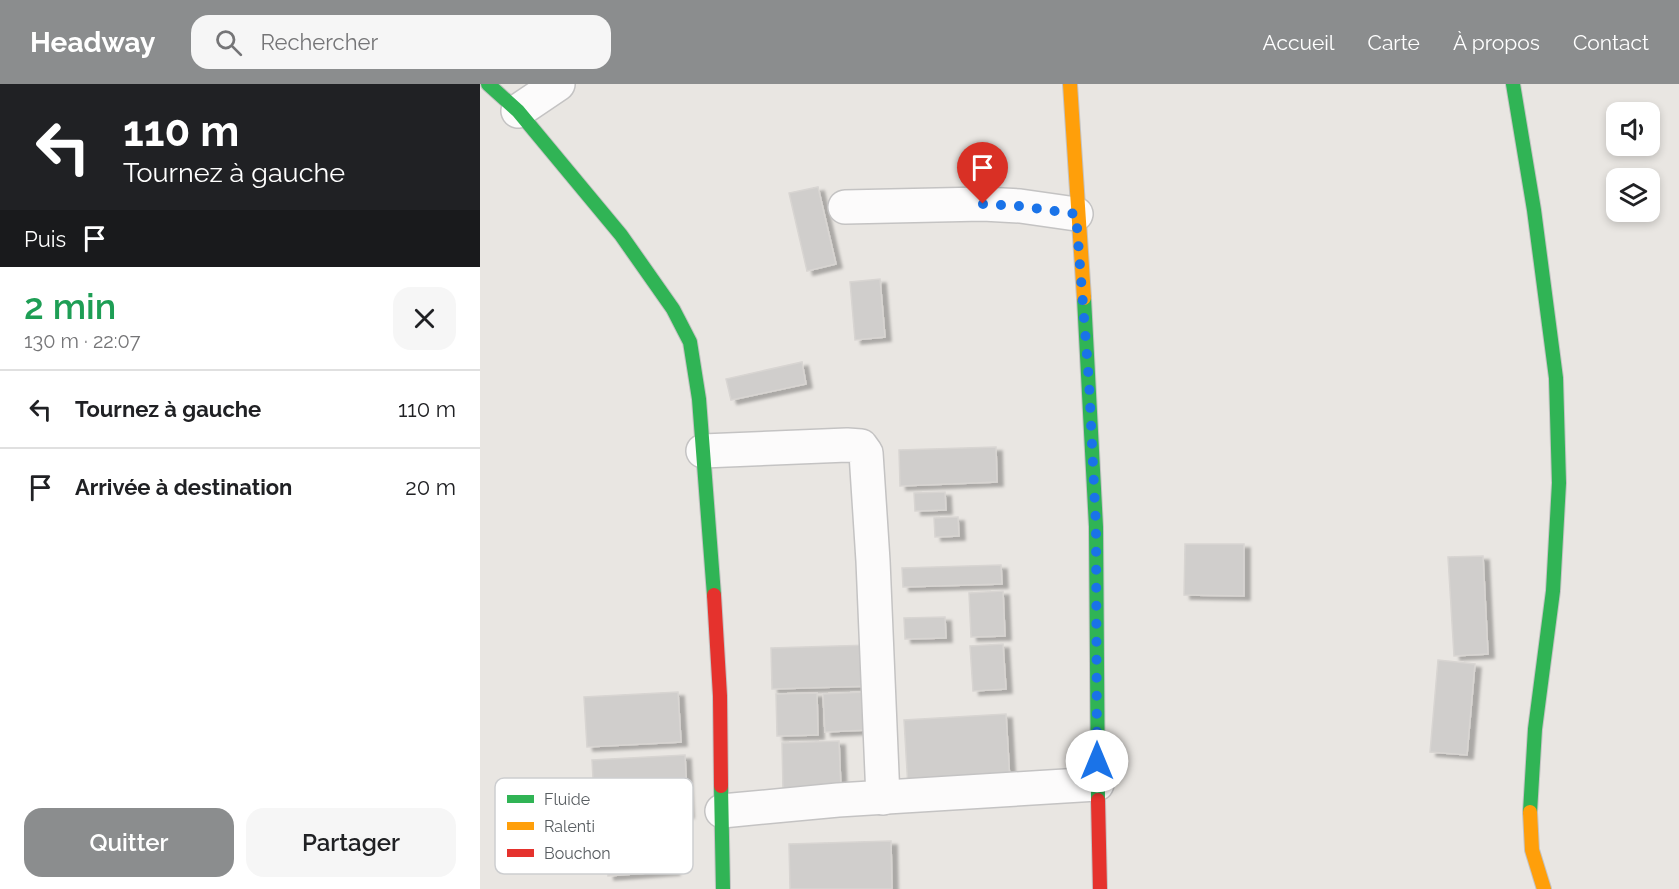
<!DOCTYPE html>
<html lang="fr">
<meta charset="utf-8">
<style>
body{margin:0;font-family:Raleway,sans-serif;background:#f6f6f6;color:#202124;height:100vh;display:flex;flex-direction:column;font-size:22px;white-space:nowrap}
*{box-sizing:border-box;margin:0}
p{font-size:20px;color:#757577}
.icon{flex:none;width:33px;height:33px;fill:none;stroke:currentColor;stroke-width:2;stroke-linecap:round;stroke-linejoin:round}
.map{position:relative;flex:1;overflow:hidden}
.details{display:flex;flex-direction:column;background:#fff;width:480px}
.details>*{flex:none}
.hud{background:#202124;color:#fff;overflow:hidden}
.fabs{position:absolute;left:1126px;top:18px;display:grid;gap:12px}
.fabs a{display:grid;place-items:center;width:54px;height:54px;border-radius:12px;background:#fff;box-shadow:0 3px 9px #0003;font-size:30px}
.pin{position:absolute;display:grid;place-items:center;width:51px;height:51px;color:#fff;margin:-62px -26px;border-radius:50% 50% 50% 0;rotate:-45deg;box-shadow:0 0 6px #0007}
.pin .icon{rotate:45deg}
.me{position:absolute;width:66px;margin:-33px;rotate:0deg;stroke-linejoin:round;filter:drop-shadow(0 0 4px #0008)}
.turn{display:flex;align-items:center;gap:21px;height:126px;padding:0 24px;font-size:27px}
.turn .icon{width:78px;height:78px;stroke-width:2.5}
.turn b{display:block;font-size:42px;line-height:51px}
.then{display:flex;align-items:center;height:57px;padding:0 24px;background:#0003;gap:12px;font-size:22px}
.round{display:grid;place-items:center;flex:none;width:63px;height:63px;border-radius:18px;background:#f6f6f6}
.headline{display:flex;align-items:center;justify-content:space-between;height:102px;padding:0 24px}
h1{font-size:36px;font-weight:600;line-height:45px;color:#1e9e55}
.action{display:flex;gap:12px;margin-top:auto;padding:12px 24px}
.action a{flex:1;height:69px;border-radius:18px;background:#8b8d8e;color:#fff;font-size:24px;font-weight:600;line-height:69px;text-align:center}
.action a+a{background:#f6f6f6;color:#202124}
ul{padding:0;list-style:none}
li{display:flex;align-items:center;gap:18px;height:78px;padding:0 24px;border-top:2px solid #e0e0e0}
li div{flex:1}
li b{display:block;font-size:22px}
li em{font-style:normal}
header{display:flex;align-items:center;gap:36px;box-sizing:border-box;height:84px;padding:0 30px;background:#8b8d8e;color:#fff}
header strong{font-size:28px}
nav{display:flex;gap:33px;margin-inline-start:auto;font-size:21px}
.search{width:420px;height:54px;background:#f6f6f6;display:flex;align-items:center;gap:15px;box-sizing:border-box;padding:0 21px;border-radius:18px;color:#757577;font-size:22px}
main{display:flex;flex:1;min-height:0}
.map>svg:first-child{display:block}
.building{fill:#d0cecc;stroke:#d8d5d2;stroke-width:1.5;filter:url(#shadow)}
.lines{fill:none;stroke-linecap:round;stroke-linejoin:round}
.street-casing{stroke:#c4c3c3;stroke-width:36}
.fast-casing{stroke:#c4c3c3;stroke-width:16}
.slow-casing{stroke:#c4c3c3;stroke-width:16}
.jam-casing{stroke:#c4c3c3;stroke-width:16}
.street{stroke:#fcfbfb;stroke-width:33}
.fast{stroke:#30b455;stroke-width:14}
.slow{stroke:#ff9f0a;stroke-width:14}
.jam{stroke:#e5322d;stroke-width:14}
.route{stroke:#1a73e8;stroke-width:10;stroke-dasharray:0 18}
.key{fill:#fff;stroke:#cdced0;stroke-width:1.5}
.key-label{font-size:16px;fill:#585d61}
</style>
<header>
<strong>Headway</strong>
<div class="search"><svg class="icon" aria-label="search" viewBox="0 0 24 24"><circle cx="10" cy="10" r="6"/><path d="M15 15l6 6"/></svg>Rechercher</div>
<nav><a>Accueil</a><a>Carte</a><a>À propos</a><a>Contact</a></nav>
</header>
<main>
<section class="details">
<div class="hud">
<div class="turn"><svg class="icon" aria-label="left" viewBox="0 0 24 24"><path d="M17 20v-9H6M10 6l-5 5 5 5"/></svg><div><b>110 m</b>Tournez à gauche</div></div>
<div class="then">Puis<svg class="icon" aria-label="arrive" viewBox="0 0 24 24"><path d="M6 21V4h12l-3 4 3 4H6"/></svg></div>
</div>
<div class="headline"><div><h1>2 min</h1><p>130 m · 22:07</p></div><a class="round"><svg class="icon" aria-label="close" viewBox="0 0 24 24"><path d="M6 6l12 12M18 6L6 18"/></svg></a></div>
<ul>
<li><svg class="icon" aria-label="left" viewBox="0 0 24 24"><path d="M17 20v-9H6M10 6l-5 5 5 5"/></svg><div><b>Tournez à gauche</b></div><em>110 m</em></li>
<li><svg class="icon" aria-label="arrive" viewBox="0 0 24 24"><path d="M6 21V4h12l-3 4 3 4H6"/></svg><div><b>Arrivée à destination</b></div><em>20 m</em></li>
</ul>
<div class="action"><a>Quitter</a><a>Partager</a></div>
</section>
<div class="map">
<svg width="1199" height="805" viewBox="0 0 1199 805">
<defs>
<filter id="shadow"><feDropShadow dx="6" dy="4" stdDeviation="1.5" flood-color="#0004"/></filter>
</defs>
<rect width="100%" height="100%" fill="#e9e6e2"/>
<g class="building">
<path d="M338,103L356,180L327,187L309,109Z"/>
<path d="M400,195L405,253L375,256L370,198Z"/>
<path d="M322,278L326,300L251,316L246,295Z"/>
<path d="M516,363L517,398L420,402L419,366Z"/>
<path d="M465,408L466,426L435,427L434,409Z"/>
<path d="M478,433L479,452L455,453L454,434Z"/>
<path d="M705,460H764V512L704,511Z"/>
<path d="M1003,472L1008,570L974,572L968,473Z"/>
<path d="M521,481L522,500L423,503L422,484Z"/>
<path d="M523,507L525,552L491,553L489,509Z"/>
<path d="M465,533L466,554L425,555L424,534Z"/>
<path d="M523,560L526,605L493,607L490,562Z"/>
<path d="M390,561L392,602L292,605L291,564Z"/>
<path d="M958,576L995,580L987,671L950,668Z"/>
<path d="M198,608L201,658L107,663L104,613Z"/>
<path d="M385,608L387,646L345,648L343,610Z"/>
<path d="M337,609L338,651L297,652L296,610Z"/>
<path d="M526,630L530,698L428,704L424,636Z"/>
<path d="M359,657L361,705L303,707L302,659Z"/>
<path d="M205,671L208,730L115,734L112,676Z"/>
<path d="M191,746L194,787L128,792L125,752Z"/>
<path d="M411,757L412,805H310L309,760Z"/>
</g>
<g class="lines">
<g class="street-casing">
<g id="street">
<path d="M38,27L78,0"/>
<path d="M365,123L503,120L540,122L596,130"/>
<path d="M223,367L367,361L381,362L386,369L393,477L403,714"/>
<path d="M242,727L358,716L617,700"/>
</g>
</g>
<g class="fast-casing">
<g id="fast">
<path d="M8,0L38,27L141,151L193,225L210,258L219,315L234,511"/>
<path d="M1033,0L1054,126L1076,294L1079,399L1073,507L1055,645L1050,728"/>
<path d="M604,214L616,443L618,716"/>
<path d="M241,702L243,805"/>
</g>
</g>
<g class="slow-casing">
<g id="slow">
<path d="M590,0L604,214"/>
<path d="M1050,728L1052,766L1064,805"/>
</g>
</g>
<g class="jam-casing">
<g id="jam">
<path d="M234,511L240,612L241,702"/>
<path d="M618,716L620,805"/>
</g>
</g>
<use href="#street" class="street"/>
<use href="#fast" class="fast"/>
<use href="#slow" class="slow"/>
<use href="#jam" class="jam"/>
</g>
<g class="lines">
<path class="route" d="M503,120L540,122L596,130L609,298L616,443L617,677"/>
</g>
<rect x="15" y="694" width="198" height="96" rx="9" class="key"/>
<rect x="27" y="711" width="27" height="8" fill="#30b455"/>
<rect x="27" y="738" width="27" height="8" fill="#ff9f0a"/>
<rect x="27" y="765" width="27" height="8" fill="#e5322d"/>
<g class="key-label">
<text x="64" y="721">Fluide</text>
<text x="64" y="748">Ralenti</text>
<text x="64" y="775">Bouchon</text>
</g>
</svg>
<div class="fabs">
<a><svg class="icon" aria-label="sound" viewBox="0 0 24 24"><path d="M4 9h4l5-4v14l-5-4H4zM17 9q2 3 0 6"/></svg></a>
<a><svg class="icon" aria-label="layers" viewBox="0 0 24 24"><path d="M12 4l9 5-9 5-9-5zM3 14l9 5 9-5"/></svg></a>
</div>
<div class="pin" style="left:503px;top:120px;background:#d93025"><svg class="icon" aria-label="arrive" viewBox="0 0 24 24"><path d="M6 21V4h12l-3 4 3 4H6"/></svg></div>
<svg class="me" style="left:617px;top:677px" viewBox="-20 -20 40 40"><circle r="19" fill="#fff"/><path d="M0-13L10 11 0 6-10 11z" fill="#1a73e8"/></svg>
</div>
</main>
